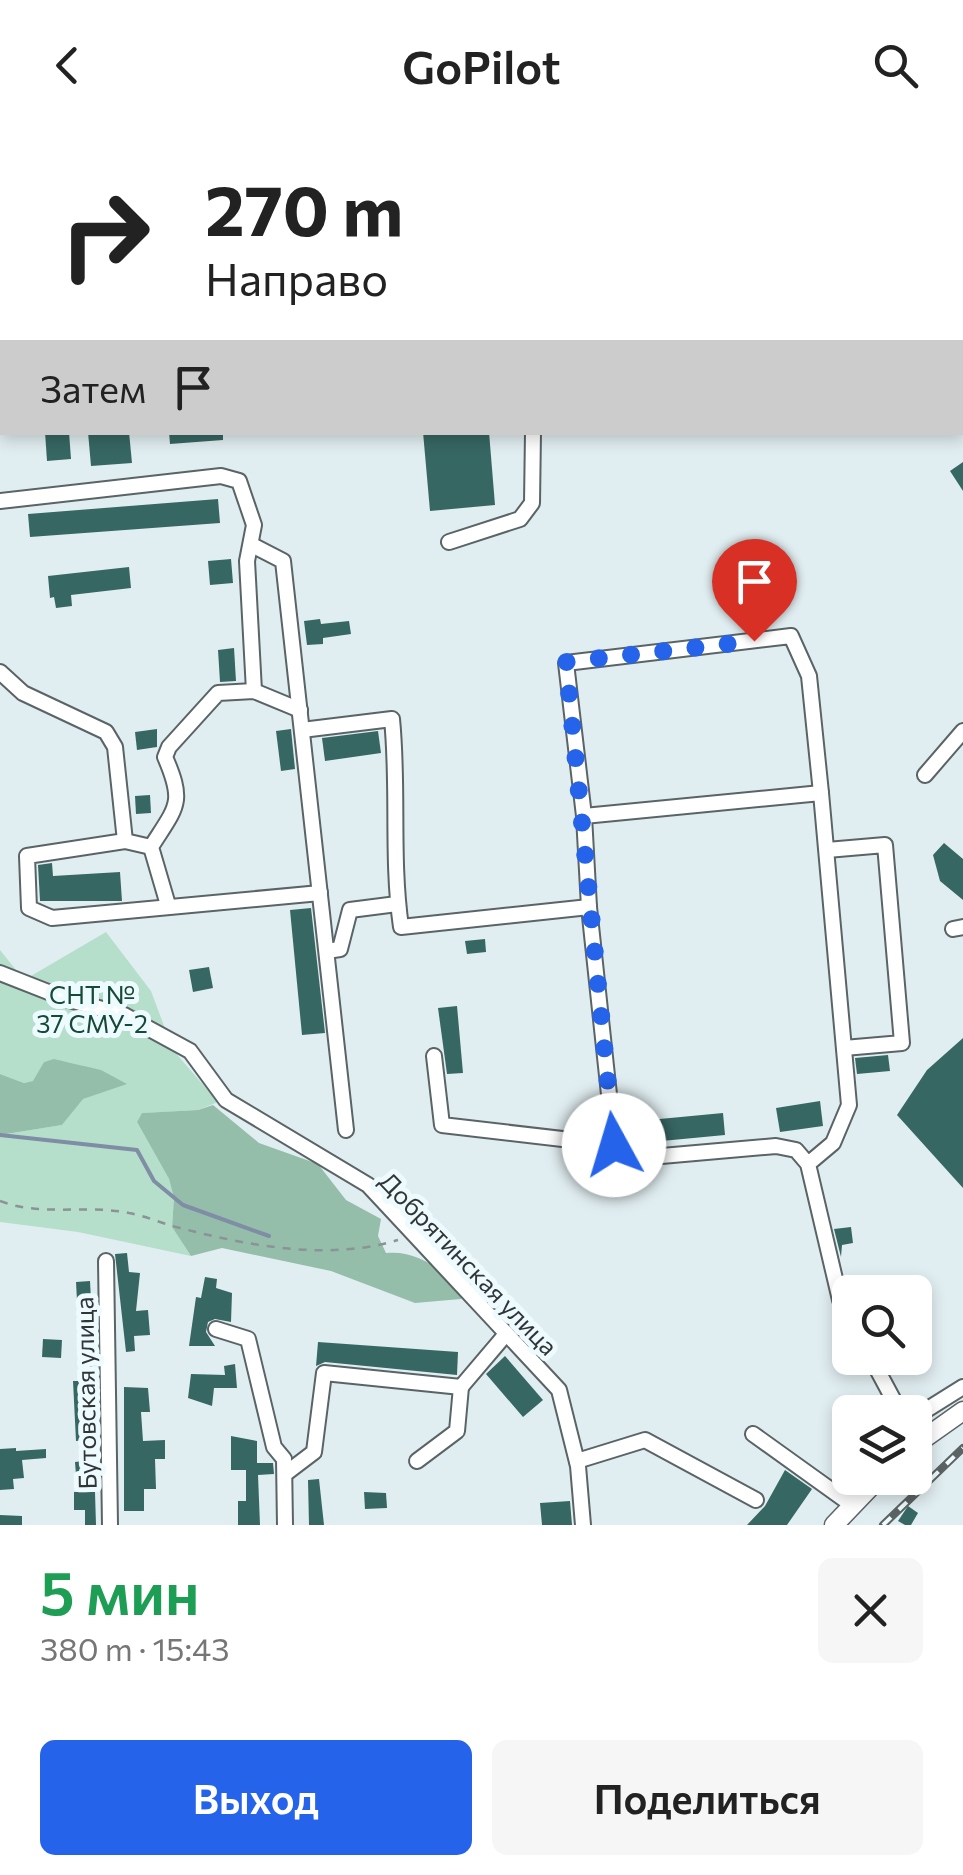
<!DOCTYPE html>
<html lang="ru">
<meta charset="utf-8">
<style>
body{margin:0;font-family:Commissioner,sans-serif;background:#f6f6f6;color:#222;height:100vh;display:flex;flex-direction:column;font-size:38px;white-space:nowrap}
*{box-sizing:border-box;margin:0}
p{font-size:32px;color:#767676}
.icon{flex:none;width:55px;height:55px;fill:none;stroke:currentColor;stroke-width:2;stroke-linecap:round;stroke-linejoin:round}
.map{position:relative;height:1395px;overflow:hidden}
.panel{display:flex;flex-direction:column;background:#fff;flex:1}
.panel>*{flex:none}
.guide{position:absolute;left:0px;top:0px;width:965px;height:305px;box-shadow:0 5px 15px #0003;background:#fff;color:#222;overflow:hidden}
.tools{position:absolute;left:832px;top:1145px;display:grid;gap:20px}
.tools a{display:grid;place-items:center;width:100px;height:100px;border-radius:15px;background:#fff;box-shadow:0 5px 15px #0003;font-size:50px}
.pin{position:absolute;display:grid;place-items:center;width:85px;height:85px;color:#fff;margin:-102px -42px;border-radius:50% 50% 50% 0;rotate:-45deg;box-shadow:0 0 10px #0007}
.pin .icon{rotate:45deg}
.me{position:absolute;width:110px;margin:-55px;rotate:354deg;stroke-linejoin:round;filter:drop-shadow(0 0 8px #0008)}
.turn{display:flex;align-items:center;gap:35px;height:210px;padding:0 40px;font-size:45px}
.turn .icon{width:130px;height:130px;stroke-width:2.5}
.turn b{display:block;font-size:70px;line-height:85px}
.then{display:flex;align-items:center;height:95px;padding:0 40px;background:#0003;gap:20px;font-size:38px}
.round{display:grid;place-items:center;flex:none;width:105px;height:105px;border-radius:15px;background:#f6f6f6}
.summary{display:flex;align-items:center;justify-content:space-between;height:170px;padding:0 40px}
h1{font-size:60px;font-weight:600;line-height:75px;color:#1e9e55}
.button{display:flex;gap:20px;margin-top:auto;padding:20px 40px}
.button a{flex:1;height:115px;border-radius:15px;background:#2563eb;color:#fff;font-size:40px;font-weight:600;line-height:115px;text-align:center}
.button a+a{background:#f6f6f6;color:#222}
header{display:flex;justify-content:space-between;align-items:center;height:130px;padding:0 40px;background:#fff;font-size:45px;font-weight:600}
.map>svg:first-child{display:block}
.green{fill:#b5dfcb}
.forest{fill:#94beaa}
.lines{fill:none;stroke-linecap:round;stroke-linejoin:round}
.stream{stroke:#7f8da5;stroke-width:4}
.building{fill:#376763}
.minor-casing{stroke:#5a6467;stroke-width:18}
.major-casing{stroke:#5a6467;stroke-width:21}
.path{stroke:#8a9395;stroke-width:2.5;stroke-dasharray:8 8;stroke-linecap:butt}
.minor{stroke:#fff;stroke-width:14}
.major{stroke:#fff;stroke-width:18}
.rail-casing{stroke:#5c6365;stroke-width:8}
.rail{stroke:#eefbfe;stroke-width:4;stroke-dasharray:11;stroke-linecap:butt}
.route{stroke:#2563eb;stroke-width:18;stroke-dasharray:0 32.4}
.labels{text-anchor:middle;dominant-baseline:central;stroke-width:10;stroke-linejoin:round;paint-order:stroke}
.park-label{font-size:25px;fill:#144a36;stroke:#eefbfe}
.street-label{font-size:25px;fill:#303536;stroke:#eefbfe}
</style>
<header><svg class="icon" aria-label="back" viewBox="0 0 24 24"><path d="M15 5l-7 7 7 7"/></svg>GoPilot<svg class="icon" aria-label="search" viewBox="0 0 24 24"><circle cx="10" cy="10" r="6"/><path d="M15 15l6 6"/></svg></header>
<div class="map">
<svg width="963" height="1395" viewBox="0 0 963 1395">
<rect width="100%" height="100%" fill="#e1eef1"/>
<path class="green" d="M106,802L151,861L173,920L218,972L198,980L143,983L137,992L169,1049L174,1068L172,1097L191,1126L78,1102L0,1092V1005L62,995L82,969L108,947C92,938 61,927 44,932L34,951L24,953L0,944V820L24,850Z"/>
<g class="forest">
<path d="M54,929L101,940L127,954L83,969L62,995L0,1005V944L24,953L33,951L44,932Z"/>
<path d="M213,975L259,1013L318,1034L346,1070L381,1089L378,1106L386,1123C418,1120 440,1139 463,1160L461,1169L415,1173L331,1141L222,1118L191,1126L172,1097L174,1068L169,1049L137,992L142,983L198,980Z"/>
</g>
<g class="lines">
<path class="stream" d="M0,1005L137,1020L154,1051L183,1075L269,1106"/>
</g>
<g class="building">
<path d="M45,302H69L71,329L47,331Z"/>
<path d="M88,302H129L132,333L91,336Z"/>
<path d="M169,302H223V310L170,314Z"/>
<path d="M423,302H489L495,375L430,381Z"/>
<path d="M963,332V361L950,341Z"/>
<path d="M218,369L220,393L30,407L28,384Z"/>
<path d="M231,429L233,453L210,455L208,431Z"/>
<path d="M129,437L131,458L71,465L72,476L56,478L54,467L50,468L48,446Z"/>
<path d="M320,489L321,494L349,491L351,504L323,508V514L307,515L304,491Z"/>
<path d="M234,518L236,551L220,552L218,520Z"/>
<path d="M157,599V617L137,620L135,602Z"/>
<path d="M291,599L295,639L281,641L276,601Z"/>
<path d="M378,601L381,623L325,631L322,608Z"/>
<path d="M150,665L151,683L136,684L135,666Z"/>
<path d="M944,713L963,729V770L940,751L933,725Z"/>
<path d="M52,733L53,746L120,742L122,771H40L38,735Z"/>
<path d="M311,778L325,903L302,905L290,780Z"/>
<path d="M485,809L486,822L467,824L465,811Z"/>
<path d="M209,837L213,858L193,862L189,840Z"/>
<path d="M457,876L463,943L447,944L438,878Z"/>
<path d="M963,908V1058L897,985L927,940Z"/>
<path d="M888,925L890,941L857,944L855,928Z"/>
<path d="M820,971L823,996L780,1002L776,978Z"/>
<path d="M723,983L725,1005L630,1014L628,992Z"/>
<path d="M851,1097L853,1113L842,1115L841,1127L834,1099Z"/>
<path d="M127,1123L129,1142L140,1143L136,1181L148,1180L150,1205L134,1206L135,1221L126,1222L115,1124Z"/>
<path d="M205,1147L217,1149L216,1158L232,1163L231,1192L215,1189L208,1192L206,1202L215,1216H189L196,1167L201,1168Z"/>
<path d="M90,1151L91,1170L77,1171L76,1152Z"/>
<path d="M43,1209L62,1210L61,1228L42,1227Z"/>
<path d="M318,1212L458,1222L457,1245L325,1232L316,1236Z"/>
<path d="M505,1226L543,1270L523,1287L486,1244Z"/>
<path d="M81,1231H91L96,1309L76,1311L73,1251H83Z"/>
<path d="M235,1234L237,1258H214L212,1276L188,1268L191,1244L225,1245L224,1236Z"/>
<path d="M124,1257L148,1258L150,1282H141L143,1311L165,1310V1329H155L156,1359H144V1381H124Z"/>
<path d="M231,1306L257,1311V1333H273L274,1344L258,1345L260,1395H238V1371H246V1340H231Z"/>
<path d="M16,1318V1321L46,1319V1328L22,1330L24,1348L13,1349L14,1359L0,1360V1319Z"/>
<path d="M93,1330L94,1344L76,1345L75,1332Z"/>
<path d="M785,1340L812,1359L787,1395H747L765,1376Z"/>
<path d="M319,1349L324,1395H309L308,1350Z"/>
<path d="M74,1362H95L96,1395H85V1380H74Z"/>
<path d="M364,1362L386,1363L387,1378L365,1379Z"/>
<path d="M570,1371L572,1395H542L540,1373Z"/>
<path d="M908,1376L918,1383L911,1395H905L898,1391Z"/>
<path d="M0,1385L22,1386V1395H0Z"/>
</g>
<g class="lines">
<g class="minor-casing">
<g id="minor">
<path d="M161,0L164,2"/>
<path d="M271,2L287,0"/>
<path d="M419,2L461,0"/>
<path d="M0,10H2"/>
<path d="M962,138H963"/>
<path d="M962,212H963"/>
<path d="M0,371L221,346L239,351L254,395L247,431L254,561"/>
<path d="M449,412L520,389L532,373L533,302"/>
<path d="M252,415L283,431L346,1000"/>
<path d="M0,542L23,563L106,602L115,617L125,711L151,717"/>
<path d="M302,600L392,589C399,659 391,727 401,797L589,777"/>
<path d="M925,645L963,601"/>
<path d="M584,686L566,533L791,506L809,546L821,663"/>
<path d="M125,711L27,726L29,778L52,788L320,763"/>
<path d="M827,720L885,715L902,913L844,918"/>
<path d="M168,775L151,717C177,676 185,673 165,627L169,617L218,563L254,561L300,580"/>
<path d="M953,799L963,797"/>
<path d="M327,821L340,819L350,780L397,774"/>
<path d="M0,843L66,869L124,885L190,921L226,970L368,1055L559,1260L578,1336L583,1395"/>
<path d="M434,926L442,995L614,1015"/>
<path d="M808,1034L833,1013L849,975L821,663L584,686L589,777L616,1030L776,1016L796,1020L808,1034L840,1170L850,1189"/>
<path d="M106,1131L110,1395"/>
<path d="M216,1199L248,1209L274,1317L284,1329L285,1395"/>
<path d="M871,1228L900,1282"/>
<path d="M915,1287L963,1257"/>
<path d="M753,1304L852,1375"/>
<path d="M417,1331L457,1301L461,1257"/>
<path d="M577,1331L645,1310L756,1370"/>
<path d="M285,1344L314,1322L324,1243L461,1257L506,1204"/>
</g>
</g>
<g class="major-casing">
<g id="major">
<path d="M915,1315L963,1281"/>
<path d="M834,1395L879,1348"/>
</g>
</g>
<path class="path" d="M0,1071C41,1087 86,1074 129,1083C146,1086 163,1094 180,1098C250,1116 328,1131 398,1110"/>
<use href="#minor" class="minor"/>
<use href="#major" class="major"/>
<g class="rail-casing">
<path id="rail" d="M883,1395L963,1318"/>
</g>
<use href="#rail" class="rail"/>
</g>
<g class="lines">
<path class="route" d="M614,1015L566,532L754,511"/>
</g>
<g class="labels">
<g class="park-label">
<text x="92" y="864">СНТ №<tspan x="92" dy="29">37 СМУ-2</tspan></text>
</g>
<g class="street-label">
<text transform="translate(469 1133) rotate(46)">Добрятинская улица</text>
<text transform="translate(85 1263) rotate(-91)">Бутовская улица</text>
</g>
</g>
</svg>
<div class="tools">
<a><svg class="icon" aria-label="search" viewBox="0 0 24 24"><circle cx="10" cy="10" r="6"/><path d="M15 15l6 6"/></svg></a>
<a><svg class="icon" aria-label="layers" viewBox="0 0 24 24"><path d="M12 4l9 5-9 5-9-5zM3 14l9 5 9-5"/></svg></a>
</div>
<div class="pin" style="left:754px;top:511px;background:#d93025"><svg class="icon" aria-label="arrive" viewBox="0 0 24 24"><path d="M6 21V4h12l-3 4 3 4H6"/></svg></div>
<svg class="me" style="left:614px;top:1015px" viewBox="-20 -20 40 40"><circle r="19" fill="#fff"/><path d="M0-13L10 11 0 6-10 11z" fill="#2563eb"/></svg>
<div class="guide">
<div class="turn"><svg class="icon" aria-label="right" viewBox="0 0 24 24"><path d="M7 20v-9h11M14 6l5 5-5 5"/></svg><div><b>270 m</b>Направо</div></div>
<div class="then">Затем<svg class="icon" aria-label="arrive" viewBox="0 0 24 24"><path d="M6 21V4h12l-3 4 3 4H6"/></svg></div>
</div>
</div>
<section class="panel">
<div class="summary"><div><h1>5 мин</h1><p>380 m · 15:43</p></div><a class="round"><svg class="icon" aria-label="close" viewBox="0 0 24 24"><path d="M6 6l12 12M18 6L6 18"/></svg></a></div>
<div class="button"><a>Выход</a><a>Поделиться</a></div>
</section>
